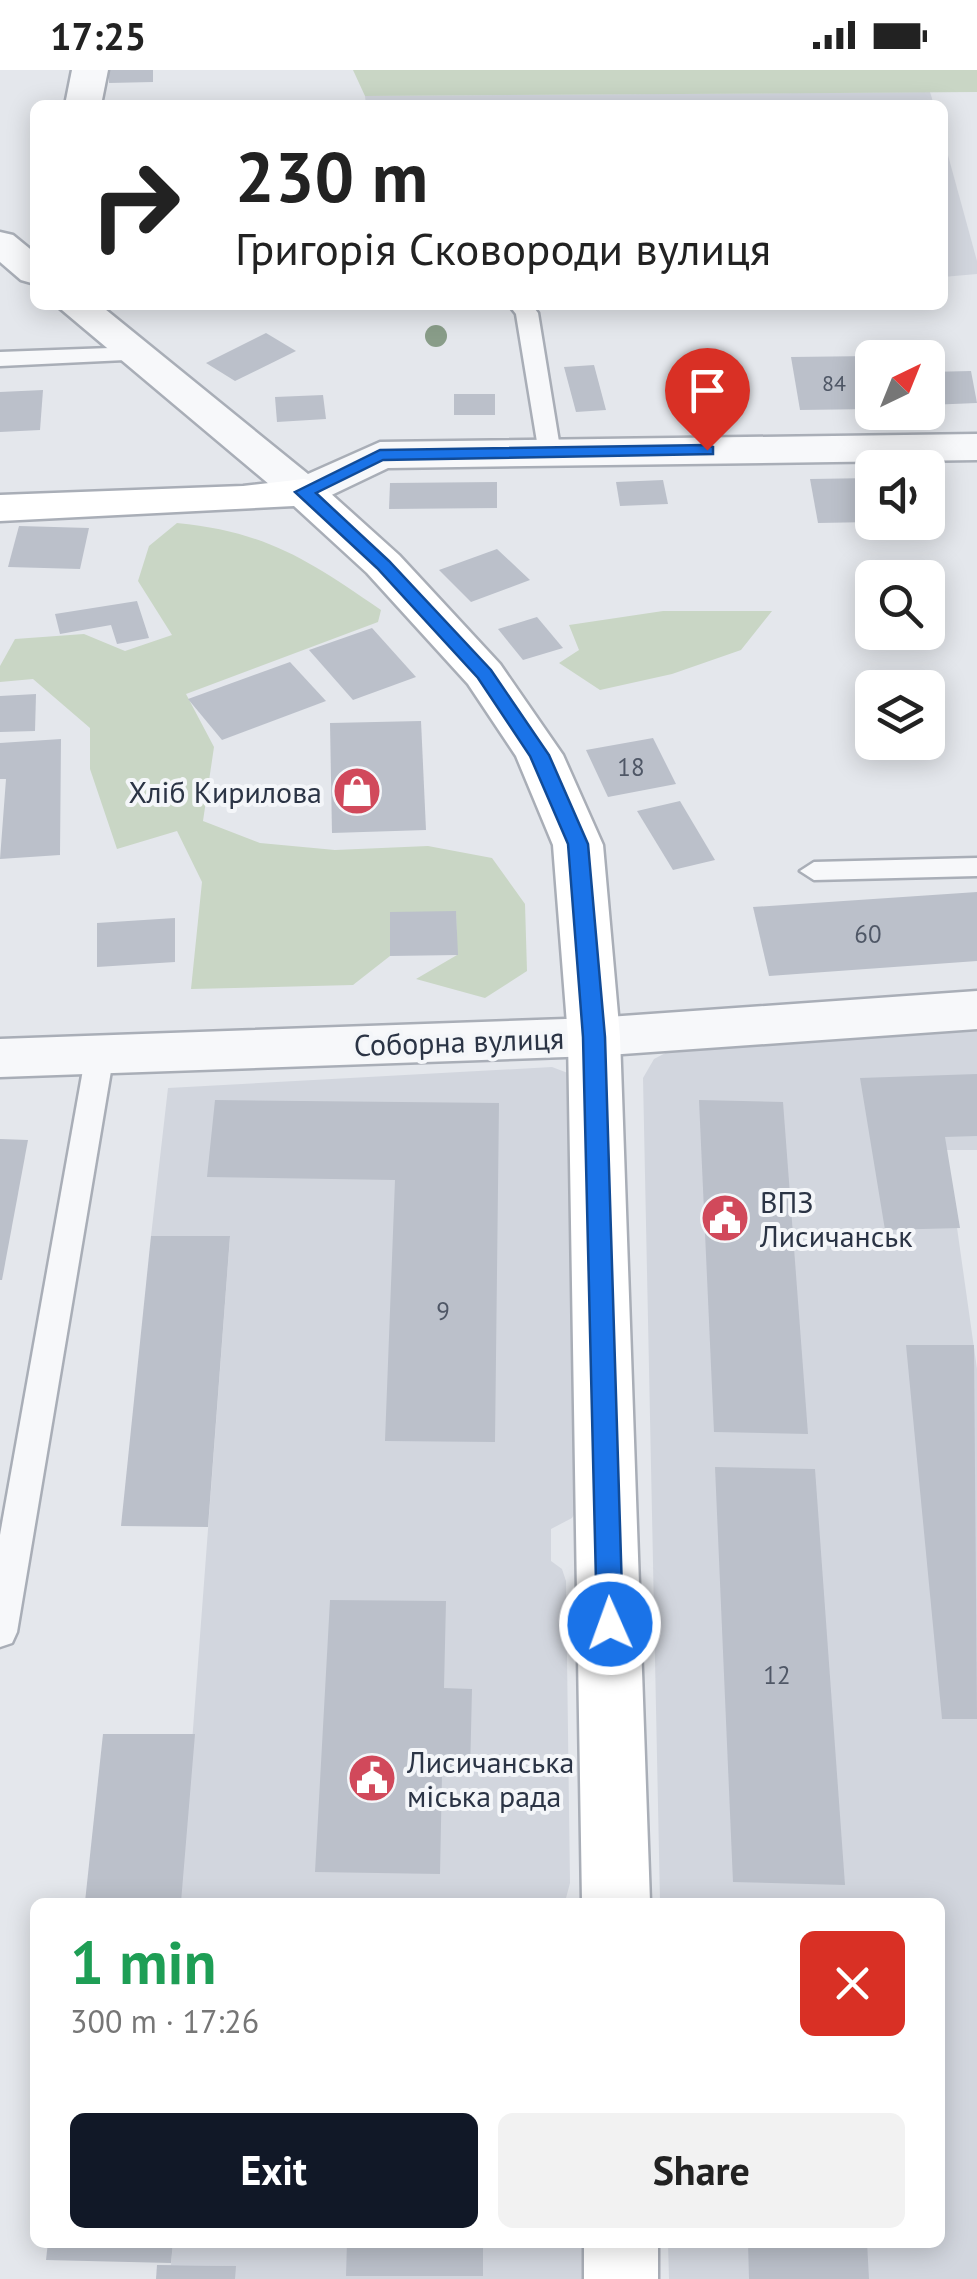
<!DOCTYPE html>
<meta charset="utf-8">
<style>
body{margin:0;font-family:"PT Sans",sans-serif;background:#f2f2f2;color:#222;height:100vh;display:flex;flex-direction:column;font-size:38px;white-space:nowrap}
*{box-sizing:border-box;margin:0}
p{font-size:32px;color:#767676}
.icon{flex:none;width:55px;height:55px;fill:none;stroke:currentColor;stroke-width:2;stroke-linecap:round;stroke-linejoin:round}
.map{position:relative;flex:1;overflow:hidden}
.sheet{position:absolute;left:30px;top:1828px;width:915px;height:350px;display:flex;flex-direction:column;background:#fff;border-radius:15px;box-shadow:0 5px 25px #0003}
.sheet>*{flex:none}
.banner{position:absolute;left:30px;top:30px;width:918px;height:210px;border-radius:15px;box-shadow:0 5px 25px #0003;background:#fff;color:#222;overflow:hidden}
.needle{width:65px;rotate:43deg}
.fabs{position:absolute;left:855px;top:270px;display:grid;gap:20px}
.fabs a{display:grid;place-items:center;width:90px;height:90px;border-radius:15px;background:#fff;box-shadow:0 5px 25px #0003;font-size:50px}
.pin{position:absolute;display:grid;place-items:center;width:85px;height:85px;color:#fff;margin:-102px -42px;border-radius:50% 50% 50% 0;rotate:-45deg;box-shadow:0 0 10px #0007}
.pin .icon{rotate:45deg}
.me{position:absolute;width:110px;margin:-55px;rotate:358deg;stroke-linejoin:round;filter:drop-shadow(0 0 8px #0008)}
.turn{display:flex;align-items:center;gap:35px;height:210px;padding:0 40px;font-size:45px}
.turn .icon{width:130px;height:130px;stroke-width:2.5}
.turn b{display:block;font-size:70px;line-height:85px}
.round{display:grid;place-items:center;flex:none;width:105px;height:105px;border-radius:15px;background:#f2f2f2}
.summary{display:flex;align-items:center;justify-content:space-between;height:170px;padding:0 40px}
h1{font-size:60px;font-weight:700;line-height:75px;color:#1e9e55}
.action{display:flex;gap:20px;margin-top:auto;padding:20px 40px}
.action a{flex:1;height:115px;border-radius:15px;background:#111827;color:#fff;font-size:40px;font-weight:700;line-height:115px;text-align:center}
.action a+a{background:#f2f2f2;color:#222}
.status{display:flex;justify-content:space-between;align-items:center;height:70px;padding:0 50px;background:#fff;direction:ltr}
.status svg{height:28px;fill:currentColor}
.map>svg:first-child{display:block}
.built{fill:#d2d6de}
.green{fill:#c9d6c5}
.building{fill:#bbc0ca}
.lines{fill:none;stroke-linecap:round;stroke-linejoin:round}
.lane-casing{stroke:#a9aeb7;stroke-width:5}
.street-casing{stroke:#a9aeb7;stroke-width:5}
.secondary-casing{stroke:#a9aeb7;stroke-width:5}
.lane{fill:#f7f8fa;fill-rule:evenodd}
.street{fill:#f7f8fa;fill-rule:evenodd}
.secondary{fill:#fff;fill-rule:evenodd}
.tree{fill:#899d89}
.route{fill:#1a73e8;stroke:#114b97;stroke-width:2.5}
.labels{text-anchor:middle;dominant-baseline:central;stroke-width:8;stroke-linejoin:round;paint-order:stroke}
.far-number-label{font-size:22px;fill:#4f5766}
.number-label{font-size:25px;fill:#4f5766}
.poi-label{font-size:30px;fill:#2b3445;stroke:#f4f6f9;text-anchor:start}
.street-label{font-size:30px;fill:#2b3445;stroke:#f4f6f9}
</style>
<div class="status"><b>17:25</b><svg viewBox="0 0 49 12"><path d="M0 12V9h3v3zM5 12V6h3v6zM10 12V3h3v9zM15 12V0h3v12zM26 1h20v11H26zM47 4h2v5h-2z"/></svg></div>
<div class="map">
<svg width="977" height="2209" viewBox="0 0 977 2209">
<rect width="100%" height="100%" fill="#e4e7ec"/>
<g class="built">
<path d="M930,22L934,35H366L365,26Z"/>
<path d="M943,67L977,191V204L943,207Z"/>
<path d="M977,961V1080H946L977,1299V2209H669L668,2173L940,2172V1832H660L643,1008L654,989L675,978Z"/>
<path d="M552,997L573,1005L578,1437L572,1448L551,1459V1491L562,1499L566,1511L570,1813L565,1832H180L230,1167L151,1166L168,1018Z"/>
<path d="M173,2173H588L589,2209H235V2196L171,2195Z"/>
</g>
<g class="green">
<path d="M353,0H977V22L365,26Z"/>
<path d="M177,453C267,462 308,490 381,540L378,552L186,624L214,677L203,751L260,773L335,780L428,776L492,788L525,834L527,901L485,928L416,909L457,885L456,842H391L390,886L353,915L191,919L202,812L177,761L117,779L90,699V658L33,609L0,612V596L15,569L84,564L125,581L172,565L138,511L149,476Z"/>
<path d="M663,541H772L741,580L672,604L600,620L559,593L579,580L569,555Z"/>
</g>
<g class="building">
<path d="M109,0H153V12L109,13Z"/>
<path d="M266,263L296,281L235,311L206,293Z"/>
<path d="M872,286V339L800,340L791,287Z"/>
<path d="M594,295L606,340L576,342L564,297Z"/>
<path d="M971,301L977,333L928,335V302Z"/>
<path d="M43,320L40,360L0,362V322Z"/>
<rect x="454" y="324" width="41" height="21"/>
<path d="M323,325L326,349L277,352L275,327Z"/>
<path d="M872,408V452L818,453L810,409Z"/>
<path d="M663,410L668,434L620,436L616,412Z"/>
<path d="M497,412V438L389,439L390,413Z"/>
<path d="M19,456L89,458L80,499L8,497Z"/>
<path d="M497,479L530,510L471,532L439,500Z"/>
<path d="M137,531L149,568L117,574L111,555L60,564L55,544Z"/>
<path d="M537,547L563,578L523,590L498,559Z"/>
<path d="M372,558L416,607L353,630L309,580Z"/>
<path d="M290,592L326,631L222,670L188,629Z"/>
<path d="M36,624L35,661L0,662V626Z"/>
<path d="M421,651L426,760L332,763L330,653Z"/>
<path d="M653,668L676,714L608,727L586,680Z"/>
<path d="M61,669L60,785L0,789L6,709H0V673Z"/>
<path d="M680,731L715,790L673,800L637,741Z"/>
<path d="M977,822V891L769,906L753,837Z"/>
<path d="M456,841L458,885L390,886V842Z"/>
<path d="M175,848V892L97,897V853Z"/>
<path d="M977,1004V1066L945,1067L960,1158L885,1160L860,1008Z"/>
<path d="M215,1030L499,1033L495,1372L385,1371L395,1110L207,1107Z"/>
<path d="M699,1030L783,1032L808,1364L714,1362Z"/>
<path d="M0,1069L28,1070L2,1210H0Z"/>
<path d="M151,1166H230L208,1457L121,1456Z"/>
<path d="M906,1275H974L977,1649H942Z"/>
<path d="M715,1397L815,1399L845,1815L733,1812Z"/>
<path d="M330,1530L446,1531L444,1618L472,1619L470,1704H442L440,1804L315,1802Z"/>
<path d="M103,1664H195L181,1832H85Z"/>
<path d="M48,2172H173L171,2193L46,2190Z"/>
<path d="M347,2172H483V2206H346Z"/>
<path d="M748,2172H867L869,2209H749Z"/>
<path d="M157,2195L236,2196L235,2209H156Z"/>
</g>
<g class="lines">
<g class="lane-casing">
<g id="lane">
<path d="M509,235H532L538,243L561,384L558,389L550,391L539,384L516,244Z"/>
<path d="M138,277L149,284L146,289L0,296V282Z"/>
<path d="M977,788V806L814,810L800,801L814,792Z"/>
<path d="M100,973L110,976L114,983L17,1562L12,1573L0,1577V1465L86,983L90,976Z"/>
</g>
</g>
<g class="street-casing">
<g id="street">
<path d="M72,0H108L101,35H65Z"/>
<path d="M0,162L13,165L35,183V214L21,210L0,192Z"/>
<path d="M56,235H100L308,404L380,372L977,364V390L388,398L319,431L304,435L289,431Z"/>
<path d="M977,921V959L594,986L0,1007V969L594,948Z"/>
</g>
</g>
<g class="secondary-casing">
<g id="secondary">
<path d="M304,409L319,413L399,485L500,594L563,685L603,775L620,967L650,1832H582L568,967L553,775L516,686L468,614L367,503L294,436L0,451V425L243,416Z"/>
<rect x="584" y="2172" width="74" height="37"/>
</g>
</g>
<use href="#lane" class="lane"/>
<use href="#street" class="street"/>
<use href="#secondary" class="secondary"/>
</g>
<circle class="tree" cx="436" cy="266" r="11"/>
<path class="route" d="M707,375L713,377V384L383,390L316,423L389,491L491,600L549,685L588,774L605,967L623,1554L619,1562H601L597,1554L583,967L568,774L530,686L478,608L377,498L295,422L380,380Z"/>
<defs>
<g id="shop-disc" transform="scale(2.5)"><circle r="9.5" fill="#d1495b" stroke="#f4f6f9"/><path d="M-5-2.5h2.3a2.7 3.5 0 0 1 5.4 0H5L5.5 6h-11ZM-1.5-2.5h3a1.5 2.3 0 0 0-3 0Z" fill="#fff"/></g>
<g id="civic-disc" transform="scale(2.5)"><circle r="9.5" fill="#d1495b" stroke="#f4f6f9"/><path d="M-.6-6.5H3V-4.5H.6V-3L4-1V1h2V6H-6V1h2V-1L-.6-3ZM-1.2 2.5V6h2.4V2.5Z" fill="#fff"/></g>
</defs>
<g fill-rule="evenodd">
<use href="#shop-disc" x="357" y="721"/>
<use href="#civic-disc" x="725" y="1148"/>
<use href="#civic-disc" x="372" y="1708"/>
</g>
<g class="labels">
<g class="far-number-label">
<text x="834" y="313">84</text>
</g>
<g class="number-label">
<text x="631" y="697">18</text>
<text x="868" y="864">60</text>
<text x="443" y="1241">9</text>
<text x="777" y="1605">12</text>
</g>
<g class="poi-label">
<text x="322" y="721" text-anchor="end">Хліб Кирилова</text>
<text x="760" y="1131">ВПЗ<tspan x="760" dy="34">Лисичанськ</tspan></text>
<text x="407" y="1691">Лисичанська<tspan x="407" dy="34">міська рада</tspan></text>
</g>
<g class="street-label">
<text transform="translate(459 971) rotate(-2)">Соборна вулиця</text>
</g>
</g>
</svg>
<div class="fabs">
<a><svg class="needle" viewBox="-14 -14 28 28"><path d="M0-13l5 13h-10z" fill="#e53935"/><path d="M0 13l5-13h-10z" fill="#767676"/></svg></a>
<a><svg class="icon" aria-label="sound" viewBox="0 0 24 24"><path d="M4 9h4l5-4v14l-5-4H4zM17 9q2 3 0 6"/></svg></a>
<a><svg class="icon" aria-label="search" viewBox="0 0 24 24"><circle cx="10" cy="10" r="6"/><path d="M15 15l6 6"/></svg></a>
<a><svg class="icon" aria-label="layers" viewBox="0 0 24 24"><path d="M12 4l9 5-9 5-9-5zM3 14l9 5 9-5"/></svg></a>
</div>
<div class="pin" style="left:707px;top:380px;background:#d93025"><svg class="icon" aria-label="arrive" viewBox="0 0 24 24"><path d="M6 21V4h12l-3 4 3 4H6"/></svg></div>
<svg class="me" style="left:610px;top:1554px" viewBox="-20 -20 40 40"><circle r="17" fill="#1a73e8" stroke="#fff" stroke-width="3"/><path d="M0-11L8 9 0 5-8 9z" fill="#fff"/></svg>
<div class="banner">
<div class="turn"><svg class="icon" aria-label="right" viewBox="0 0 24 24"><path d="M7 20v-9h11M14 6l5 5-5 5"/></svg><div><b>230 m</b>Григорія Сковороди вулиця</div></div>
</div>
<section class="sheet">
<div class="summary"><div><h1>1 min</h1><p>300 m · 17:26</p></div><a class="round" style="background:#d93025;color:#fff"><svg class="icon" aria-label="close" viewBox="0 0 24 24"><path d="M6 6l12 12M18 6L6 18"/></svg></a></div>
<div class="action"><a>Exit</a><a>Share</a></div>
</section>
</div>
